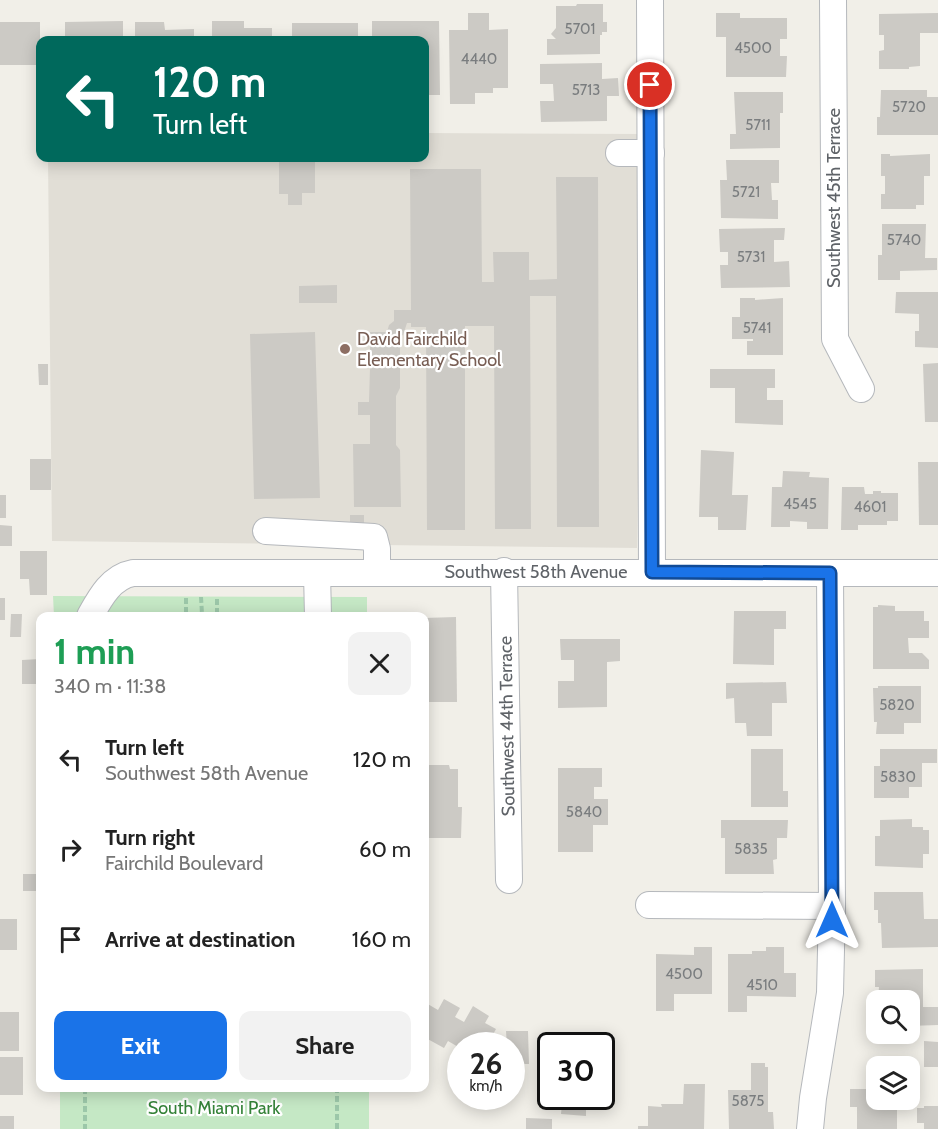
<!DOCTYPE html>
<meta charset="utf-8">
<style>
body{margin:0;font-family:Cabin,sans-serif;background:#f2f2f2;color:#222;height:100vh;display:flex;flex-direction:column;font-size:22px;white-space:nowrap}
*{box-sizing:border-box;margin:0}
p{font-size:20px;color:#767676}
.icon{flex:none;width:33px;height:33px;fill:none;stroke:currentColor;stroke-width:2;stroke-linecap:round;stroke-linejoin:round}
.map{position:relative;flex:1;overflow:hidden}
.drawer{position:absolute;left:36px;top:612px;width:393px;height:480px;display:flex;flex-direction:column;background:#fff;border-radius:12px;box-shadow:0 3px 15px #0003}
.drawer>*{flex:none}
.banner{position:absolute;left:36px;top:36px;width:393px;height:126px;border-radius:12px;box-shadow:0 3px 15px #0003;background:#00695c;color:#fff;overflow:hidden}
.fabs{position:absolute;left:866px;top:990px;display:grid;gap:12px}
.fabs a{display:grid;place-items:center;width:54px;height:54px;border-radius:12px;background:#fff;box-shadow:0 3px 15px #0003;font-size:30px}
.speed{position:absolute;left:447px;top:1032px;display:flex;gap:12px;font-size:30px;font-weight:700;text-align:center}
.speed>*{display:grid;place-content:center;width:78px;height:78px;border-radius:50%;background:#fff;box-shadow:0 3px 15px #0003;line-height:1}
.speed small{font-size:15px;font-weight:400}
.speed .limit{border:3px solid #111;border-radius:9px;background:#fff;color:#111}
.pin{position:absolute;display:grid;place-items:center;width:51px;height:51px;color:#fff;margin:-26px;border:3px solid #fff;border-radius:50%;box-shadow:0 2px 6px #0007}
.me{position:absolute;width:66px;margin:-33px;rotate:0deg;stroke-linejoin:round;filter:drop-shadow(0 0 4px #0008)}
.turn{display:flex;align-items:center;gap:21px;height:126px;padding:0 18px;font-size:27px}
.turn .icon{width:78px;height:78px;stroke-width:2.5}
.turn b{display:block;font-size:42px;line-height:51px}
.round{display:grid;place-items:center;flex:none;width:63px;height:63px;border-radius:12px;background:#f2f2f2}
.headline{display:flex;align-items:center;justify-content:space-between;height:102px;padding:0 18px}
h1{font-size:36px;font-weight:700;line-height:45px;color:#1e9e55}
.button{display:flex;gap:12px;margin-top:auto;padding:12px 18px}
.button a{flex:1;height:69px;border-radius:12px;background:#1a73e8;color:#fff;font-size:24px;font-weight:700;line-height:69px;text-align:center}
.button a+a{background:#f2f2f2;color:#222}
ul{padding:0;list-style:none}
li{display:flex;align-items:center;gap:18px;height:90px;padding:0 18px}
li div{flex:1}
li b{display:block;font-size:22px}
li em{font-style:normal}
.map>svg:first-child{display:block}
.education{fill:#e1ded6}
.green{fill:#c5e8c5}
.building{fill:#cccac5}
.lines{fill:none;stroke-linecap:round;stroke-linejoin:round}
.minor-casing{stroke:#b5b8bc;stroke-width:28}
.path{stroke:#9cc7a9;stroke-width:4;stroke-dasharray:6 3;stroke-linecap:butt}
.minor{stroke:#fff;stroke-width:26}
.route-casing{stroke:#114b97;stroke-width:15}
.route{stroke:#1a73e8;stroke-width:10}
.education-dot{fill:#8d6e63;stroke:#fff;stroke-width:2}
.labels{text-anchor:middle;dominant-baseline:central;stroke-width:4.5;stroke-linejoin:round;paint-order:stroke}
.number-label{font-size:15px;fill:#7a7d7f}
.street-label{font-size:18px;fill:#5f6368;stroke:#fff}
.education-label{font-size:18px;fill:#785e54;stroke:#fff;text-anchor:start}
.park-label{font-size:18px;fill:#348238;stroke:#fff}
</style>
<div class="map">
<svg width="938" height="1129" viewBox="0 0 938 1129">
<rect width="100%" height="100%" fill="#f1efe8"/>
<path class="education" d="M425,133L643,134L637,548L52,541L48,158H424Z"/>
<g class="green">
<path d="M53,596L367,597V616H54Z"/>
<rect x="60" y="1088" width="309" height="41"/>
</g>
<g class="building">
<path d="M577,4H603V22H607V32H602V35H600V54L547,55V39H556L551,34L556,28V6H576Z"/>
<path d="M468,13H489V30L508,29V88H493V93H475V104H450L449,30H468Z"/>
<path d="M716,13H740V18H787V39H780V56H787L786,77H726V37H716Z"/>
<path d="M938,13V33H920V66L909,67V69H879V51L884,50V35H879V14Z"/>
<path d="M123,21V40H65V22Z"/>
<path d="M212,21H244V28H272V40H212Z"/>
<path d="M372,21H439L440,95H424V40H372Z"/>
<rect x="0" y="22" width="40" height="43"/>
<path d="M135,22H164L165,30L194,29V40H135Z"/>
<rect x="292" y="23" width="66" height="17"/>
<path d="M602,63V79L618,78L619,96H607V121L541,122L540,101H554L553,84H540V64Z"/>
<path d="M881,90H927V97H938V135H877V117H880Z"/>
<path d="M734,92H783V113H780V148L730,149V134H736Z"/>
<path d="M881,154H890V156L930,154V176H924V205H916V209H881V194H885V176H881Z"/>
<path d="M279,158H315V193H302V205H288V194H279Z"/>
<path d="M726,160H779V183H771L772,200H778V219L721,218L720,180H727Z"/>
<path d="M410,169H481L482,282H494L493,252H529V280L557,279L556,177H598L599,527H557L556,296H530L531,529H495L494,326H465V530H427L426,327H411V323H407L403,335L400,337V388L396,396V445L400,450L401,507H354L353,444H370V415H358V402H369L370,368H362V354H370V332H387L389,325L394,321V310H411Z"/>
<path d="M882,224H926L925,258H937V270L900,271V280H878V255H882Z"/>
<path d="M785,228L784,240H774V262L789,261L790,287L721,288L720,265H728V252H720L719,229Z"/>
<path d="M337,285V303H299V286Z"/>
<path d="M896,292H938V348L915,347V331H919V314L895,313Z"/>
<path d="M740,298H755V300L783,298V355H747V341H753V339H732V317H740Z"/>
<path d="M315,332L320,498L254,499L250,334Z"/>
<path d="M938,363V422H925L923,364Z"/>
<path d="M38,364H48V385H39Z"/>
<path d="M710,369H775V388H767V400H783V425L735,423V388H710Z"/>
<path d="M701,450L734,452L732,495H748L746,530H718V517H699Z"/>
<rect x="30" y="459" width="21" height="31"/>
<path d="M918,462H938V525H919Z"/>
<path d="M783,471L810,472L809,477L829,478L828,529H807V522L790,521V527H771L772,487H782Z"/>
<path d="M842,487H864L865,494H873V491H881V493H898V521H887V525H858V530H841Z"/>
<rect x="0" y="495" width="6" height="23"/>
<rect x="350" y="515" width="14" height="14"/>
<path d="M0,525L12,526V546H0Z"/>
<path d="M20,551H47V595H30L29,579H20Z"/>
<rect x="0" y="598" width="5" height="22"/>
<path d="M878,605L895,606V611H924V621H929V638H908L909,653H922L929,660V669H873V607H878Z"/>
<path d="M734,611H786V629H774V665L733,664Z"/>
<path d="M11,614H22L21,637H10Z"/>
<path d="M456,617L457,702H424V618Z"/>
<path d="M560,639H620V661L607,662V707L558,708V681H574V660H561Z"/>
<path d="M40,659V684H22V660Z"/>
<path d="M786,682L787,703H772V736H747L746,723H735L734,698L726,699V683Z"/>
<path d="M878,686H921V723H904V734H876L877,722H874L873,688H878Z"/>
<rect x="36" y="702" width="4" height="23"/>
<path d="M751,749H783V791H788V807H751Z"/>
<path d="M880,749H937V763H922V787H909V798H874V766H880Z"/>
<path d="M424,765H449L450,769H458V807H462L461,838H429V835H424Z"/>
<path d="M558,768H602V787H594V799H608V825H593V852H558Z"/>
<path d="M912,819V827H923V830H929V854H923V868L875,866V836H880V820Z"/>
<path d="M721,820H788L787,838H777V859L773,860L774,874H725V838H721Z"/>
<path d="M23,874H40V901H36V891H23Z"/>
<path d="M874,892H923L924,919H938V947L882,948L881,923H878V910H874Z"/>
<rect x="0" y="919" width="17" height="31"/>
<path d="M694,947H712V994H674V1011H656V954L694,955Z"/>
<path d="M766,947H784V973H796V997L747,996V1012H728V954H752V951H766Z"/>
<path d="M923,969V1007H938V1025L909,1026V1000H878L879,987H875V970Z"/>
<path d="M444,999L460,1008L455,1017L464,1022L473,1006L489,1016L485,1023L496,1029L490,1040L500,1046H460V1048L448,1041L444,1048L424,1037V1006L426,1003L438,1010Z"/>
<rect x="0" y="1012" width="19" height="39"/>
<path d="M506,1031H528L529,1064H512V1046H507Z"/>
<path d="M924,1041L938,1042V1067H924Z"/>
<rect x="0" y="1057" width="23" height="38"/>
<path d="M751,1063H765V1067H768V1112H773L774,1129H729L728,1090H751Z"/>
<path d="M684,1084H705L704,1129H638V1126H648V1106L662,1107L661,1104H683Z"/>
<path d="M850,1089H876V1100H897V1129H857V1107H850Z"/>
<path d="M580,1100H586V1116L561,1114L562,1103L580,1104Z"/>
<path d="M924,1106H938V1129H924V1123H917V1108H924Z"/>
<rect x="0" y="1116" width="14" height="13"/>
<path d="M526,1118L552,1119V1129H526Z"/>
</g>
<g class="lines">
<g class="minor-casing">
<g id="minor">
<path d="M650,0L652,572"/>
<path d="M833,0L835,339L861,389"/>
<path d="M619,153H651"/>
<path d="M266,531L374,537L377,549V572"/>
<path d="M504,571L509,880"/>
<path d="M317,573L318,616"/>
<path d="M90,616C100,598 111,577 133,573H938"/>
<path d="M649,905L832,906"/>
<path d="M810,1129L813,1098L830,993L832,906L830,573"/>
</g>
</g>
<g class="path">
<path d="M201,597L202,614"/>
<path d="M186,598V613"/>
<path d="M217,614V598"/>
<path d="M85,1088V1129"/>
<path d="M337,1129V1088"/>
</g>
<use href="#minor" class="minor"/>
</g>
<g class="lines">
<g class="route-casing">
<path id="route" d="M650,85L652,572L830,573L832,920"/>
</g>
<use href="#route" class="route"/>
</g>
<circle class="education-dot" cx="345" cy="349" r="6"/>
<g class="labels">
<g class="number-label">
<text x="580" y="29">5701</text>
<text x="753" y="48">4500</text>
<text x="479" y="59">4440</text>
<text x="586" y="90">5713</text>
<text x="909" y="107">5720</text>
<text x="758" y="125">5711</text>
<text x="746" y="192">5721</text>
<text x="904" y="240">5740</text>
<text x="751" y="257">5731</text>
<text x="757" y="328">5741</text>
<text x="800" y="504">4545</text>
<text x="870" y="507">4601</text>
<text x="897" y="705">5820</text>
<text x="898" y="777">5830</text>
<text x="584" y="812">5840</text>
<text x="751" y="849">5835</text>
<text x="684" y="974">4500</text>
<text x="762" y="985">4510</text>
<text x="748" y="1101">5875</text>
</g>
<g class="street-label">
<text transform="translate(834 198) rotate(-90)">Southwest 45th Terrace</text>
<text x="536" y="572">Southwest 58th Avenue</text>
<text transform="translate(507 726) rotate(-91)">Southwest 44th Terrace</text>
</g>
<g class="education-label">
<text x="357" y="339">David Fairchild<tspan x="357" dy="21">Elementary School</tspan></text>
</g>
<g class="park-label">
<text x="214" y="1108">South Miami Park</text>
</g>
</g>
</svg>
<div class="fabs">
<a><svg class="icon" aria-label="search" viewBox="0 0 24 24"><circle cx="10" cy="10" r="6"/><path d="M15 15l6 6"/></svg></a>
<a><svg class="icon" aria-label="layers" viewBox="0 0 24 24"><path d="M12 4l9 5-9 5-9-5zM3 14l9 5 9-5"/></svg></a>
</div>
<div class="speed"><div>26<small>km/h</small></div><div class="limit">30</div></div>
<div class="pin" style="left:650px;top:85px;background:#d93025"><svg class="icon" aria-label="arrive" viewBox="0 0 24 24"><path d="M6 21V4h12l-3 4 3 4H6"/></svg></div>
<svg class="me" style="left:832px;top:920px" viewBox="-20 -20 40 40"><path d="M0-17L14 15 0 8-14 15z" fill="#1a73e8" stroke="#fff" stroke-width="4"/></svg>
<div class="banner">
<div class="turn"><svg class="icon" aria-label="left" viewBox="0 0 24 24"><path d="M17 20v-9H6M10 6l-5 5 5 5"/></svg><div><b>120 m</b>Turn left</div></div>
</div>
<section class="drawer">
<div class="headline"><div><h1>1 min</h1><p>340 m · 11:38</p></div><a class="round"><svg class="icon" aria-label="close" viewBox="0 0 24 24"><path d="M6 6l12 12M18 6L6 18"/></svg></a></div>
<ul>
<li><svg class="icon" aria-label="left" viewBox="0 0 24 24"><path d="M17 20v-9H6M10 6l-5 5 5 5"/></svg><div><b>Turn left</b><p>Southwest 58th Avenue</p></div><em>120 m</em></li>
<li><svg class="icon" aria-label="right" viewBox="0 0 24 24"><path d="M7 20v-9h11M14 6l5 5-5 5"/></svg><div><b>Turn right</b><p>Fairchild Boulevard</p></div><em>60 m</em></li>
<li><svg class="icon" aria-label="arrive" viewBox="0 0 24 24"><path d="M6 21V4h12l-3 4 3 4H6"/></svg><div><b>Arrive at destination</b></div><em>160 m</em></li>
</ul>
<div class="button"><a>Exit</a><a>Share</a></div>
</section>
</div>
